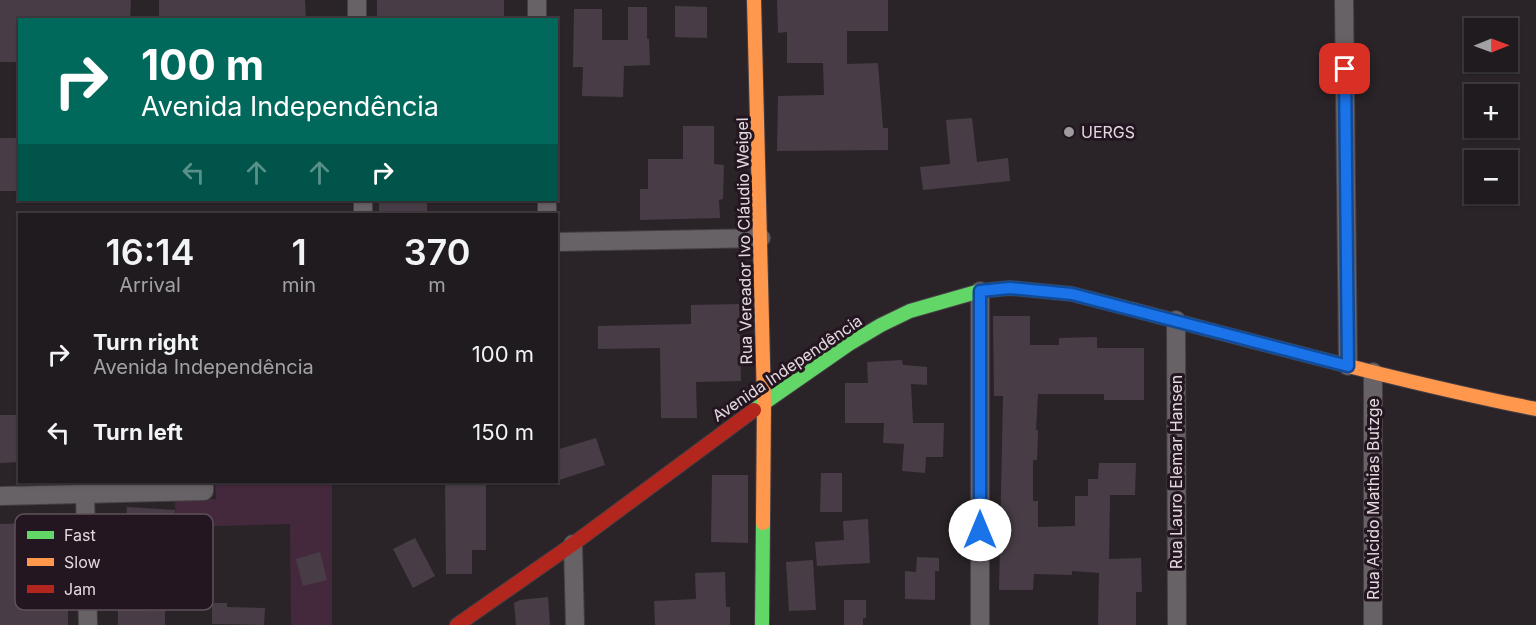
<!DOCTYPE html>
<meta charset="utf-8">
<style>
body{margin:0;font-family:Inter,sans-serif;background:#282428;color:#f1f3f6;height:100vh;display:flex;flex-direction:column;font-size:22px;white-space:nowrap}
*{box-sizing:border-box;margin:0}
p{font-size:20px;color:#a2a1a4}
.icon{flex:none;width:33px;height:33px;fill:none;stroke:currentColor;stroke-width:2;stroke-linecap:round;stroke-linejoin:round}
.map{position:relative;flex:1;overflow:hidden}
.sheet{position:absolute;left:18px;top:213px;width:540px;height:270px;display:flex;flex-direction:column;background:#201b1f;border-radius:0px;box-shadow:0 2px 4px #0004,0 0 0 2px #3d393d}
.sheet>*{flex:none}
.guide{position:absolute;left:18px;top:18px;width:540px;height:183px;border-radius:0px;box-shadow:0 2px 4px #0004,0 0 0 2px #3d393d;background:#00695c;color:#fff;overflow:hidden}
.needle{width:39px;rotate:89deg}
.buttons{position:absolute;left:1464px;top:18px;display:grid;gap:12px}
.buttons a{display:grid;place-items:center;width:54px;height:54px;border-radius:0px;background:#201b1f;box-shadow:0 2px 4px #0004,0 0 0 2px #3d393d;font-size:30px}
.pin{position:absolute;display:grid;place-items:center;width:51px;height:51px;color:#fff;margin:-26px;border-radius:12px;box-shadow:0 3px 9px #0006}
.me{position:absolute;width:66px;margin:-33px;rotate:0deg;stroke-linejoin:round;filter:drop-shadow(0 0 4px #0008)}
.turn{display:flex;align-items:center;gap:21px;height:126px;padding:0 24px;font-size:27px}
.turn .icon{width:78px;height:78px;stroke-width:2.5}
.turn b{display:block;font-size:42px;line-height:51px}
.lanes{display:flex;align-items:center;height:57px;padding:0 24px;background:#0003;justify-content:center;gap:30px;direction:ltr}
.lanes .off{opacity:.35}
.eta{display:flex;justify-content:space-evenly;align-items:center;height:102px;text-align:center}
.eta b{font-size:36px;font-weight:600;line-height:42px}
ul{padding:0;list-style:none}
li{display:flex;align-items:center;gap:18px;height:78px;padding:0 24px}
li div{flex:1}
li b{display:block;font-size:22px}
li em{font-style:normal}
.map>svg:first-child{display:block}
.green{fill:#44293d}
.building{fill:#483d46}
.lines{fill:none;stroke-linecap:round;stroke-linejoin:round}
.street-casing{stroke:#453e42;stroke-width:20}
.fast-casing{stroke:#453e42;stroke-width:16}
.slow-casing{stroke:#453e42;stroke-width:16}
.jam-casing{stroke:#453e42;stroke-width:16}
.street{stroke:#676266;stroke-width:18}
.fast{stroke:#63d668;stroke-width:14}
.slow{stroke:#ff974d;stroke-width:14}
.jam{stroke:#b3261e;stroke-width:14}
.route-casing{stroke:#114b97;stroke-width:15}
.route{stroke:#1a73e8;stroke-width:10}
.poi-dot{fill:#a29aa0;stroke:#241620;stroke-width:2}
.labels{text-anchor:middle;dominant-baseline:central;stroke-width:6;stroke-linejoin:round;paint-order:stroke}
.poi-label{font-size:16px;fill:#e3dae0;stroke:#241620;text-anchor:start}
.street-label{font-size:16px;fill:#e3dae0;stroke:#241620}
.key{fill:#241620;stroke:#5d515a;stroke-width:1.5}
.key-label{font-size:16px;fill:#e3dae0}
</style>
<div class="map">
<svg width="1536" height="625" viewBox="0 0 1536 625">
<rect width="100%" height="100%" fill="#2a2429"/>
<path class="green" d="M215,482H332V625H291L290,524L176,527L175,501L216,499Z"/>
<g class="building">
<path d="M0,0H131L130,20H20V62H0Z"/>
<path d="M159,0H305L306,20H159Z"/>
<rect x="377" y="0" width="127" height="20"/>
<path d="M777,0H888V31H847V64L878,63L883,128H888V150L777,151L778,96L824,95L823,63H787V32L778,33Z"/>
<path d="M675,6L707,7V38L675,37Z"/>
<path d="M628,7H647V39H649L650,65L624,66L623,97L582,96L583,67H573L574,9H602V40H628Z"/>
<path d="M972,118L977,162L1008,158L1010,181L923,190L920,167L950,164L946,120Z"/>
<path d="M683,126H714V164L724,165L723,199L719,200L720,218L640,220V189H648V159H683Z"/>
<rect x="0" y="138" width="18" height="53"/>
<rect x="379" y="200" width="48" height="14"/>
<path d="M739,304L741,381L696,382L697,418H661L660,348L598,349V326L691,324V305Z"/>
<path d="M993,316H1030V345H1059V338L1097,337V348H1144V400H1104V394H1038L1036,430H1038L1037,460H1033V501H1038V527L1075,526V496H1088V479H1098L1099,463H1136L1135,495H1110L1109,559L1141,558L1142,592H1136V625H1098L1099,573L1072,571V575L1034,574L1033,590H999L1003,396H994Z"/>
<path d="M902,360L903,365L927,367V385L911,384L913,423H944L943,457H926L925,473L902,471L904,444L883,443L884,423H845V383H868L867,362Z"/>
<path d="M0,415H19L20,462L0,463Z"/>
<path d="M596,438L605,465L556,481V450Z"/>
<path d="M821,473H842V512H820Z"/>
<path d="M712,475H748V543L711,542Z"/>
<path d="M445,482H486V550H472V574H446Z"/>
<path d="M127,507L175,510L174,548H178L177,580H147L148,611L165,610V625H118V544H107V531L125,530Z"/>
<path d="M868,519L870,563L817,566L815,542L844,540L843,521Z"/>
<path d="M64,522V568L28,569L29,606L68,605V625H0V524Z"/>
<path d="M415,538L435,576L413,588L393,549Z"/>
<path d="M320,552L327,580L303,586L296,559Z"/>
<path d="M917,557L939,558V571H935V600L905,599V571L916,572Z"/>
<path d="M813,560L816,610L789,611L786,562Z"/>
<path d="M725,572L726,607H730V625H655L654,601L696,599L695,573Z"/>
<path d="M548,597L550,625H516L514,603L520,600Z"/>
<path d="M844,600H866V618H863V625H844Z"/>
<path d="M212,603H227V607L265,608L264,625L212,624Z"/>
</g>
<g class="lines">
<g class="street-casing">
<g id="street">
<path d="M357,0V20"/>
<path d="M1344,0L1348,366"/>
<path d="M537,20V0"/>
<path d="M363,200V214"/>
<path d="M547,200V214"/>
<path d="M556,242L761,238"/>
<path d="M1176,320L1177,625"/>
<path d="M85,494L88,625"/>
<path d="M0,496L204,491V482"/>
<path d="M573,544L575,625"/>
<path d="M980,625V291"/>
<path d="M1373,625V372"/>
</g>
</g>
<g class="fast-casing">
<g id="fast">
<path d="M754,410L849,344L881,325L910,311L980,291L1010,288L1072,294L1134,310"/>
<path d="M762,625L763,523"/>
</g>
</g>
<g class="slow-casing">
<g id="slow">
<path d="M754,0L764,402L763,523"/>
<path d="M1134,310C1268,345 1401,382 1536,409"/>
</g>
</g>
<g class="jam-casing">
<path id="jam" d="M457,625L573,544L754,410"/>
</g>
<use href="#street" class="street"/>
<use href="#fast" class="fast"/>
<use href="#slow" class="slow"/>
<use href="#jam" class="jam"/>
</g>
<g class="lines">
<g class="route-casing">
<path id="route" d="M980,530V291L1010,288L1072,294L1348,366L1345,69"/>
</g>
<use href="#route" class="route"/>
</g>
<circle class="poi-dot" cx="1069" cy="132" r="6"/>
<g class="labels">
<g class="poi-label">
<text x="1081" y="132">UERGS</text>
</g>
<g class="street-label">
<text transform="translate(744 241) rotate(-91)">Rua Vereador Ivo Cláudio Weigel</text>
<text transform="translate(787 368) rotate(-34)">Avenida Independência</text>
<text transform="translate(1176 472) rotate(-90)">Rua Lauro Elemar Hansen</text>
<text transform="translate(1373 499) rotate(-90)">Rua Alcido Mathias Butzge</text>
</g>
</g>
<rect x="15" y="514" width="198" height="96" rx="9" class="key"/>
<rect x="27" y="531" width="27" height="8" fill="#63d668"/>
<rect x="27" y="558" width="27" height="8" fill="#ff974d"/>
<rect x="27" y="585" width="27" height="8" fill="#b3261e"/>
<g class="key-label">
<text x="64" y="541">Fast</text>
<text x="64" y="568">Slow</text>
<text x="64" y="595">Jam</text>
</g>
</svg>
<div class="buttons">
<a><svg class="needle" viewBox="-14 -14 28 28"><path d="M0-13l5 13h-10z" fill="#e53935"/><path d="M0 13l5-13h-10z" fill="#a2a1a4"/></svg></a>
<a>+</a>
<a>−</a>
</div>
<div class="pin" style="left:1345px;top:69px;background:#d93025"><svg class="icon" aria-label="arrive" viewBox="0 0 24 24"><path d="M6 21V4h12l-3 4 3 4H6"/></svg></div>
<svg class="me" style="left:980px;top:530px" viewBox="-20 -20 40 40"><circle r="19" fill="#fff"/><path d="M0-13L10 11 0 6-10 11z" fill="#1a73e8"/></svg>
<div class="guide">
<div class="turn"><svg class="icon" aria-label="right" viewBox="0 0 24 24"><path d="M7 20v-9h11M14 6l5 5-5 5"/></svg><div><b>100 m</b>Avenida Independência</div></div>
<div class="lanes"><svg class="icon off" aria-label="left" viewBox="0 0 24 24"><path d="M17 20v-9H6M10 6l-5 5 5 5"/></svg><svg class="icon off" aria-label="ahead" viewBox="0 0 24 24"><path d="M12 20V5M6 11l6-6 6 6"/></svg><svg class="icon off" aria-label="ahead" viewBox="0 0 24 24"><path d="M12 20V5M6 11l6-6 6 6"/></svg><svg class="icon" aria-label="right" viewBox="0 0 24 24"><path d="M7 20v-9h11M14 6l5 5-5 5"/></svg></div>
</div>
<section class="sheet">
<div class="eta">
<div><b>16:14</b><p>Arrival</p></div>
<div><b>1</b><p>min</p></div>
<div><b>370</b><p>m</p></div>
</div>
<ul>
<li><svg class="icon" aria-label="right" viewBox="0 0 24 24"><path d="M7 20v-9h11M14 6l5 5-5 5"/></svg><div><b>Turn right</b><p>Avenida Independência</p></div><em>100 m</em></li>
<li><svg class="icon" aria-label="left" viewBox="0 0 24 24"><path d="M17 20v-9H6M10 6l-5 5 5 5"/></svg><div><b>Turn left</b></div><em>150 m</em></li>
</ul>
</section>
</div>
